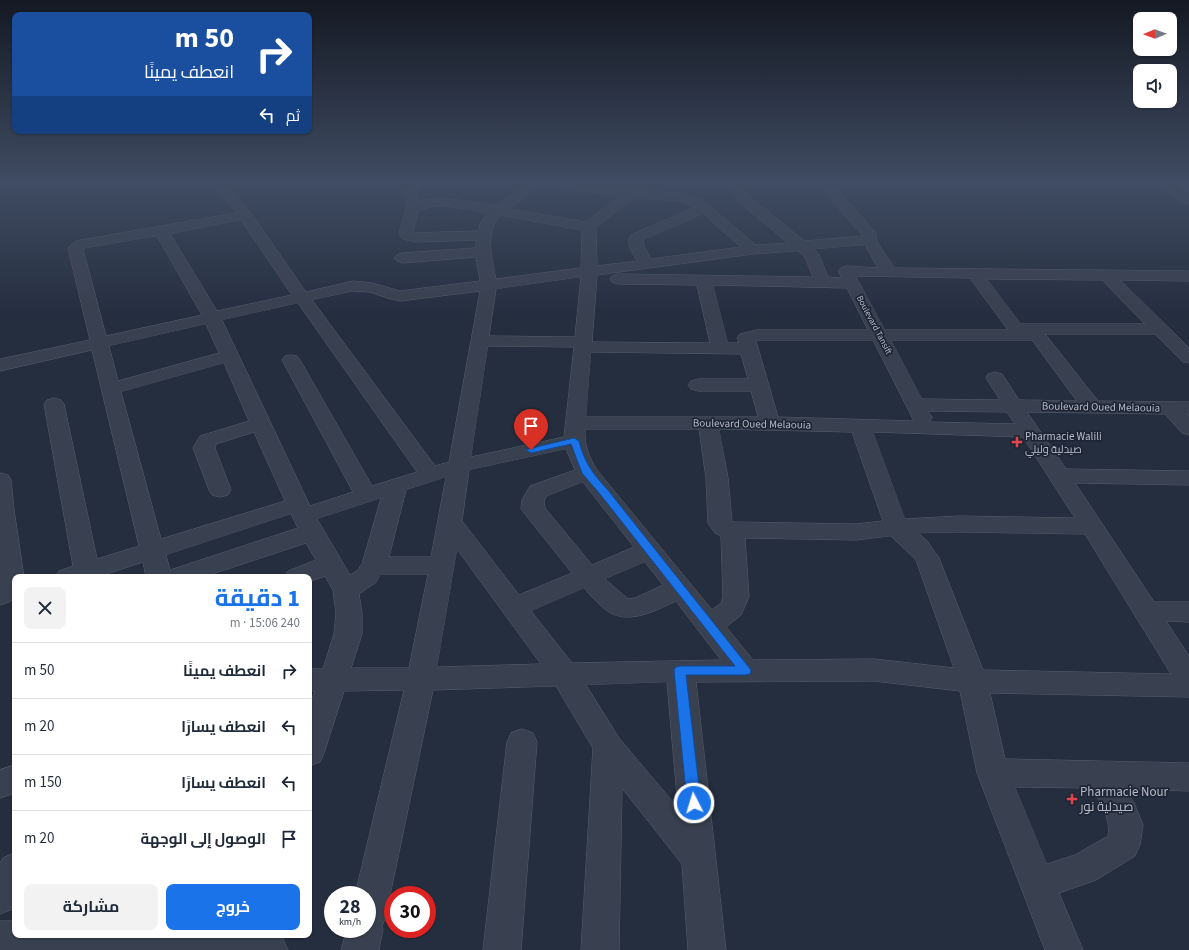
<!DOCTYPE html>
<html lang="ar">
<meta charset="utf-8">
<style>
body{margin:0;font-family:"Source Sans 3",Cairo,sans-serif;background:#f2f2f3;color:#1f2937;direction:rtl;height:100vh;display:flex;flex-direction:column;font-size:15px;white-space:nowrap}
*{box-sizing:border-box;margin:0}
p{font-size:13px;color:#747a83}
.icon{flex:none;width:22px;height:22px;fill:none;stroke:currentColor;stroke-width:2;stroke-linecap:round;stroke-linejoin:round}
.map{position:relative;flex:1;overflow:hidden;direction:ltr}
.sheet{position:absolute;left:12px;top:574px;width:300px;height:364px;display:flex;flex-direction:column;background:#fff;border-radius:8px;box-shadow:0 1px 3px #0004;direction:rtl}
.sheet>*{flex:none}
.hud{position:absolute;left:12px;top:12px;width:300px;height:122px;border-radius:8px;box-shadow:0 1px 3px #0004;direction:rtl;background:#1a4fa0;color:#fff;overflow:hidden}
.needle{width:26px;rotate:269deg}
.tools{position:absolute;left:1133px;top:12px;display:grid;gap:8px}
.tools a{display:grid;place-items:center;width:44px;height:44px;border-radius:8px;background:#fff;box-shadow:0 1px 3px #0004;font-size:20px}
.speed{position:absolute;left:324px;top:886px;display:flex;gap:8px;font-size:20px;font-weight:700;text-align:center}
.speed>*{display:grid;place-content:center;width:52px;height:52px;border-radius:50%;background:#fff;box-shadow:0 1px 3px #0004;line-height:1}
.speed small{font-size:10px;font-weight:400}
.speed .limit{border:6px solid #d22;background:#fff;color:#111}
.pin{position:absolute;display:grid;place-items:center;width:34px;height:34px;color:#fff;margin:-41px -17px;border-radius:50% 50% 50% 0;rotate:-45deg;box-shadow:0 0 4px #0007}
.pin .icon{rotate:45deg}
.me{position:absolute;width:44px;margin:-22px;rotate:355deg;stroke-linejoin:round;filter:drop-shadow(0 0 3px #0008)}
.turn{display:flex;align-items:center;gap:14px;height:84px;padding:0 12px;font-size:18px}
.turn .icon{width:52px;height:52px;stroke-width:2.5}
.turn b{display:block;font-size:28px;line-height:34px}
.then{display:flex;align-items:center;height:38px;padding:0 12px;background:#0003;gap:8px;font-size:15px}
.round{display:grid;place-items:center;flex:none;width:42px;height:42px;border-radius:8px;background:#f2f2f3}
.head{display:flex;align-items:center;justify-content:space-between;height:68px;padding:0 12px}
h1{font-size:24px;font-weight:700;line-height:30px;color:#1a73e8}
.button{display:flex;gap:8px;margin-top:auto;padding:8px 12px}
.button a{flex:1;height:46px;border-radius:8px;background:#1a73e8;color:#fff;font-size:16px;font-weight:700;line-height:46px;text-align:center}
.button a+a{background:#f2f2f3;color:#1f2937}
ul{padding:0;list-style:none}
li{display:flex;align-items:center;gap:12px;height:56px;padding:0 12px;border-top:1px solid #e0e1e3}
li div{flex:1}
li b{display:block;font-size:15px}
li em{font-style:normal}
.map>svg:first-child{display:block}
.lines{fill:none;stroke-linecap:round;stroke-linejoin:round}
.minor-casing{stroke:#575e6c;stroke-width:1}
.major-casing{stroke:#424958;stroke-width:1}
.minor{fill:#39404f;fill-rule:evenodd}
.major{fill:#575f6f;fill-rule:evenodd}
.route{fill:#1a73e8;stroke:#114b97}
.health-dot{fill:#e0444e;stroke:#1e2534;stroke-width:1.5}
.labels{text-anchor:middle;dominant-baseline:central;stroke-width:3.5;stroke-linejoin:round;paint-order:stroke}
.far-street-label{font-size:9px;fill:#b5bbc9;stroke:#1e2534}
.street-label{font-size:11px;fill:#b5bbc9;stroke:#1e2534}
.poi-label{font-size:11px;fill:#b5bbc9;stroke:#1e2534;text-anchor:start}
.near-poi-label{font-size:13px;fill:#b5bbc9;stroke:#1e2534;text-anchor:start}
</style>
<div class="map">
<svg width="1189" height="950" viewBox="0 0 1189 950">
<rect width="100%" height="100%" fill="#252e3f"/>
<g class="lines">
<g class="minor-casing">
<g id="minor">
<path d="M212,182H225L250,212L306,292L353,281L372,283L400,291L480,281L476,257L402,263L397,261L394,258L397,255L402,253L475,248L477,240L416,242L403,239L399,234L407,206L404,194L410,182H422L417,194L418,201C444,195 470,202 496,206L528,182H574L628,190L633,182H646L640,191L683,193L701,199L756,245L788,243L739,202L726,182H739L749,196L804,241L863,236L831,200L822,182H834L842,195L875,232L877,235L876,240L894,268L1189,271V281L1120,280L1189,348V363L1183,362L1155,334H1045L1098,401L1189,402V414H1187L1189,416V435L1182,433L1165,414L1027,412L1066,469L1189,471V485L1075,483L1154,602H1189V622L1166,621L1189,656V697L990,693L1005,759L1189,763V791L1126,789L1134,803L1143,825L1140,845L1135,856L1096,880L1059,893L1083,950H1045L977,773L960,691L874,681L696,682L726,950H688L682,864L622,788L619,950H581L593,748L556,686L433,690L385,919L382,926L383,929L379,950H341L347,929H367V895H355L404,690L344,691L324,753L320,762L309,766V708L315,691H309V669H323L334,634L336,613L333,590L325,576L309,582V577H284L288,571L316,560L306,543L203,577H146L143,562L100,576L101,577H55L59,571L73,566L44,404L47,400L54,398L61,400L64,404L97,559L139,546L92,350L0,371V359L90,340L68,248L76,241L81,240L236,213ZM541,185L543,186L620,196L586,222L510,209ZM634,198L681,201L695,207L631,235C625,243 633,253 637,261L597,266L596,228ZM448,206L487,213L480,224L479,231L413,233L418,211L430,207ZM703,214L741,247L651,259L643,244V240ZM501,215L582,230L581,268L496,279C492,261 484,229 501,215ZM241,220L292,295L217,311L170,234ZM157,236L202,315L106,336L83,249L85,248ZM865,245L878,268L846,266L841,268L838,271L842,278L828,277L819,255L814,249ZM798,251L805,257L813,277L618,274L612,276L610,279L612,282L618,284L697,285L710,343L592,342L597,275L753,254ZM856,276L970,278L1008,330H885ZM581,277L575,337L489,336L496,289ZM987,279L1102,280L1145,324H1021ZM713,285L847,288L868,330H756L740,334L737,338L739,343H728ZM353,291L370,292L387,298L400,301L480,291L449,462L435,466L312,300ZM298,303L417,472L372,486L300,360L297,356L291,355L285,356L282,360L353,492L310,506L222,320ZM206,324L219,353L118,381L109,346ZM757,340H873L914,421L778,417L756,341ZM891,340H1032L1077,401L1019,400L1002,374L995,372L988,374L986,378L1000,400L922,399ZM488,346L574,347L564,437L471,457ZM591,352L741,354L748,379H698L691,381L688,385L691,389L698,391H751L758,417H586ZM224,363L249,421L200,436L193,448L209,490L212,495L220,497L228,495L231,490L215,448L216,444L254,432L285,501L161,539L121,392ZM928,411L1007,412L1015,424L929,422L932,418ZM585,429H699L706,478L708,523L715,533L721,536L723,597L721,603L712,610L597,470C589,457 584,445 585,429ZM719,429L852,432L883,521L856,524L732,522L728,478ZM873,432L1023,437L1075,518L959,516L905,519ZM566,449L575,470L530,486L522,500L521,509L572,573L519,595L462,521L469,470ZM446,477L431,557H389L406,490ZM583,482L634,547L592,565L545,508L544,500L547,496ZM381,498L362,564L357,571L350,575L317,519ZM291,514L298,528L170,570L166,555ZM959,532L1085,534L1171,674L983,670L939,558L927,541L918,533ZM891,536L916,560L954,668L874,659L753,660L726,627L741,615L749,597L745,538L856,540ZM457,549L541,664L437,667ZM645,562L663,585L635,598L628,599L605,579ZM381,574H428L409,668H351L362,634V613L359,594L375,583ZM584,588C591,596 598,604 606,610C627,626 655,611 676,601L721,660L572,663L531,611ZM667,682L678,808L619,738L586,685ZM1015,787L1092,788C1100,804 1111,817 1108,836L1075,855L1047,864Z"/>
<path d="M1153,182C1172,182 1173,184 1189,194V204L1184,203Z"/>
<path d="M0,473L8,475L11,480L14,510L24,577H15V598L9,602L0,605Z"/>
<path d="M522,729L533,733L537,742L521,950H483L507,742L511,733Z"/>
<path d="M15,765V793L0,798V770Z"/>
<path d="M15,853V905L13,909L0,914V863L3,858Z"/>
<path d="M0,921H15V935H278L282,937L288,950H0Z"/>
</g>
</g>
<g class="major-casing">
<path id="major" d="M1175,182H1189V192L1184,191Z"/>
</g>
<use href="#minor" class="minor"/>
<use href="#major" class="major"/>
</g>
<linearGradient id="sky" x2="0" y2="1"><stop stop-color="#141923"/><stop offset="0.58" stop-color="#404c63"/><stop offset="1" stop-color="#404c63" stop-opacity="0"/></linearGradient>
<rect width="1189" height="315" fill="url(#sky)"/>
<path class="route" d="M574,438L579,441C584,462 593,474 607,489L751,670L750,674L745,675H686L701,803L699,807L694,809L689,807L687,803L674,670L676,667L680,666H735L600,494L582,473L571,444L531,453L526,450L528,449Z"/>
<g class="health-dot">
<path d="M1015 436h4v4h4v4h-4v4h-4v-4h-4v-4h4z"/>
<path d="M1070 793h4v4h4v4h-4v4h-4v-4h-4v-4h4z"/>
</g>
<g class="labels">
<g class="far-street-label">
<text transform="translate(874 325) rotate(62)">Boulevard Tansift</text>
</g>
<g class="street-label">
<text transform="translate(1101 407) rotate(1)">Boulevard Oued Melaouia</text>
<text transform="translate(752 424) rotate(1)">Boulevard Oued Melaouia</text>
</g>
<g class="poi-label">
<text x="1025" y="436">Pharmacie Walili<tspan x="1025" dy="13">صيدلية وليلي</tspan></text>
</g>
<g class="near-poi-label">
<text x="1080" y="792">Pharmacie Nour<tspan x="1080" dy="15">صيدلية نور</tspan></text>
</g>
</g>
</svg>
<div class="tools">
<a><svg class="needle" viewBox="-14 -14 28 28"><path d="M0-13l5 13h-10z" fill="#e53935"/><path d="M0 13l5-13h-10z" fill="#747a83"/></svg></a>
<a><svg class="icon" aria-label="sound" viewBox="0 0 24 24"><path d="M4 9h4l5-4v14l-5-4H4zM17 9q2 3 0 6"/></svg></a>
</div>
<div class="speed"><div>28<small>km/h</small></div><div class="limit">30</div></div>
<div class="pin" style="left:531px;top:450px;background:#d93025"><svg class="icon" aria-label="arrive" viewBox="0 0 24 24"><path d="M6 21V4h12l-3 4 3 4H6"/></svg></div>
<svg class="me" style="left:694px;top:803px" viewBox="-20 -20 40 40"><circle r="17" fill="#1a73e8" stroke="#fff" stroke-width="3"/><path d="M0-11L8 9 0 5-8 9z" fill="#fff"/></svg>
<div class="hud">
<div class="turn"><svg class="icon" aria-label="right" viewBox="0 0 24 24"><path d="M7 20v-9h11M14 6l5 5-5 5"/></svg><div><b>50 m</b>انعطف يمينًا</div></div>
<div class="then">ثم<svg class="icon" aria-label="left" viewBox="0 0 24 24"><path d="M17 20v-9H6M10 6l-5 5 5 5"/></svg></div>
</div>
<section class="sheet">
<div class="head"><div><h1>1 دقيقة</h1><p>240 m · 15:06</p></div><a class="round"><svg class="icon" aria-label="close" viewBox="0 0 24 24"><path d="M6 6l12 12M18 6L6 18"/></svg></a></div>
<ul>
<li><svg class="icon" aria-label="right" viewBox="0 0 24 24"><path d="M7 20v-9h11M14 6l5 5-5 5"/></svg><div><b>انعطف يمينًا</b></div><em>50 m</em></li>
<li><svg class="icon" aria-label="left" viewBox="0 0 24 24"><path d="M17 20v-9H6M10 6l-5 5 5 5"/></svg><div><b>انعطف يسارًا</b></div><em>20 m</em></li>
<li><svg class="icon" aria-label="left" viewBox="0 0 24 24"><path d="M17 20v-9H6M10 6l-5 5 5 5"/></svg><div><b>انعطف يسارًا</b></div><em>150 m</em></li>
<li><svg class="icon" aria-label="arrive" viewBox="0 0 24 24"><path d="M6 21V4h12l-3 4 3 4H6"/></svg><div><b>الوصول إلى الوجهة</b></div><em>20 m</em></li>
</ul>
<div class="button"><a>خروج</a><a>مشاركة</a></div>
</section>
</div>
